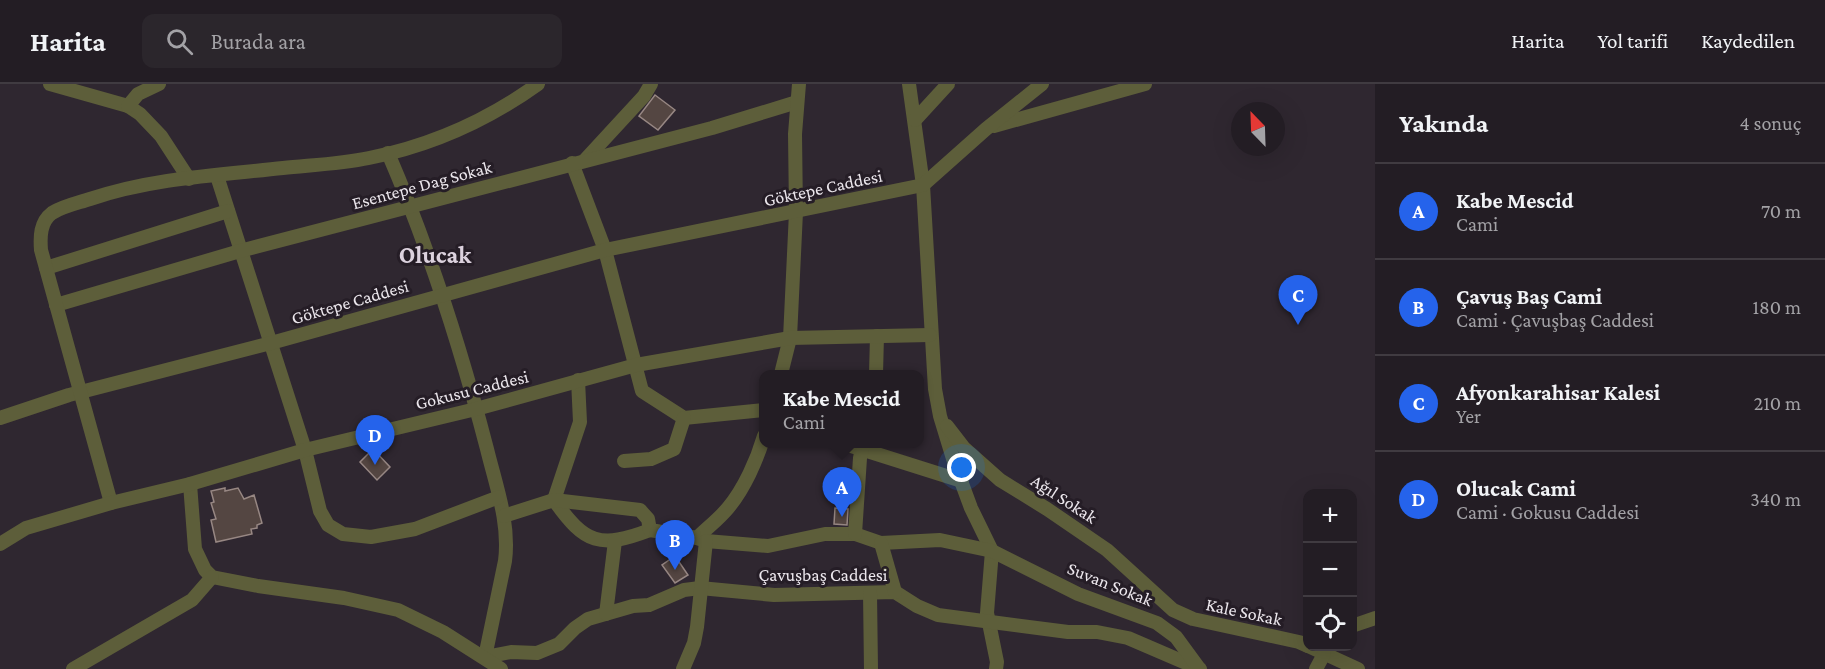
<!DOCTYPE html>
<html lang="tr">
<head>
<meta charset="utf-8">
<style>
	:root { --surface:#231d24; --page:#2b262c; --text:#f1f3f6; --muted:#a3a2a6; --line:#403b41; --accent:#2563eb }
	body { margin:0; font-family:"Crimson Pro",serif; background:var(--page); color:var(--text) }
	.controls { position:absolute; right:18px; bottom:18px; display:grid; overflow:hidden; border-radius:12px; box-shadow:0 6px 24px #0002 }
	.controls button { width:54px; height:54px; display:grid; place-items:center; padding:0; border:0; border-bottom:2px solid var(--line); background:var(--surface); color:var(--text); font:30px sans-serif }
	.compass { position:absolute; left:1231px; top:18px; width:54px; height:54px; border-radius:50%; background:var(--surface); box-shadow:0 6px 24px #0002; rotate:337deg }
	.you { position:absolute; left:962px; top:384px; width:21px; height:21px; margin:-15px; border:4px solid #fff; border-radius:50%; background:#1a73e8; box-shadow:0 0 0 9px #1a73e833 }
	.badge { display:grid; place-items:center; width:39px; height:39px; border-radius:50%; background:var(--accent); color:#fff; font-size:20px; font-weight:700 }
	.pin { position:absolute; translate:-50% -50px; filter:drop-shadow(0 2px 3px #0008) }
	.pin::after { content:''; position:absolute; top:32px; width:21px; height:18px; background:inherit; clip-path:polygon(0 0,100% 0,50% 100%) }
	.popup { position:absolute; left:759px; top:286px; width:165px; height:78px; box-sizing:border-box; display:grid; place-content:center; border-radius:12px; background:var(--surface); filter:drop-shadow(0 2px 4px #0005); font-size:20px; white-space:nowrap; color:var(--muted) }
	.popup b { font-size:22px; color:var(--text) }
	.popup::after { content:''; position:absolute; left:50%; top:100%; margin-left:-12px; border:12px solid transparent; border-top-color:var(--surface) }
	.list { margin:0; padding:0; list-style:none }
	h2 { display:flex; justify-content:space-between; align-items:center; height:78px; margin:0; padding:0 24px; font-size:26px }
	h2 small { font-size:20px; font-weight:400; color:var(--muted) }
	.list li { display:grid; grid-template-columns:39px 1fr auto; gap:18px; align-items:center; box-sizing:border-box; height:96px; padding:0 24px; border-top:2px solid var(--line) }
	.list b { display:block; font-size:22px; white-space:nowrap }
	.list p { margin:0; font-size:20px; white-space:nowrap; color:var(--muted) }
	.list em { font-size:20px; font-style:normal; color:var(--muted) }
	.icon { flex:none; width:33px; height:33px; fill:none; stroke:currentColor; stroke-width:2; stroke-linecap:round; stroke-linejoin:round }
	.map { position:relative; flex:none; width:1375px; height:585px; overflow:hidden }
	header { display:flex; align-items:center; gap:36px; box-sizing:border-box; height:84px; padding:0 30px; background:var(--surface); border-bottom:2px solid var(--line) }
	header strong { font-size:28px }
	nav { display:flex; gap:33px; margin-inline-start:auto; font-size:21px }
	.search { width:420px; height:54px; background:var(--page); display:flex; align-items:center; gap:15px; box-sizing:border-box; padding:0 21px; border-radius:12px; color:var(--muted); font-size:22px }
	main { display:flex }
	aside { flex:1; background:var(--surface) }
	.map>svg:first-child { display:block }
</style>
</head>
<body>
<header>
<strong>Harita</strong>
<div class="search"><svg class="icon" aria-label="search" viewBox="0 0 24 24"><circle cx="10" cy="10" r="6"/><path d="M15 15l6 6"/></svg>Burada ara</div>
<nav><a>Harita</a><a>Yol tarifi</a><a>Kaydedilen</a></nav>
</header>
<main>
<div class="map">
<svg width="1375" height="585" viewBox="0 0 1375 585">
	<rect width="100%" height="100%" fill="#2f2730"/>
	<g fill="#544642" stroke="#978783" stroke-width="1.5">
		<path d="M655,11L675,26L658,46L639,32Z"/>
		<path d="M373,365L390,383L377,396L360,378Z"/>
		<path d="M225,404V407L238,404L244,415L254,411L262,439L257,441V444L251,445L252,450L216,458L211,436L216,435L211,419L214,418L211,407Z"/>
		<path d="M835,424L848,425L847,441L834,440Z"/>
		<path d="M675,472L688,491L675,499L662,481Z"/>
	</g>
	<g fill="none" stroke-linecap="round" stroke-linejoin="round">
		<g stroke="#5d5e3a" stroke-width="14">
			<path d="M50,0L128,22L140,30L161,52L189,95"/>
			<path d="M909,0L923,101L935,305L940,332L954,378L971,424L992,467L987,529L997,578L996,585"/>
			<path d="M128,22L138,10L159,0"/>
			<path d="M915,36L948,0"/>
			<path d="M994,42L1145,0"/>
			<path d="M388,69C429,164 461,265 487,365C496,402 510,439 505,477L485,573L511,568L537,569L559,560L575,544L588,535L633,522L649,521L684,506L700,504L774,511L895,508L917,522L938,531L1068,548H1097L1128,554L1200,585"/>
			<path d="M585,76L644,12L651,0"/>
			<path d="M572,79L605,166L642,307L684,334L764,326"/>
			<path d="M217,92L305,366L320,427L328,441L343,450L371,453L415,445L499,413"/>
			<path d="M46,184L228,127"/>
			<path d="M56,221L240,167L712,44L797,18"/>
			<path d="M781,290L790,254L796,128L795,50L799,0"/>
			<path d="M876,290L877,252"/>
			<path d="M578,296L580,338L554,416C585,460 600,465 650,446"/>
			<path d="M0,334L69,311L271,259L605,166L923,101L986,45L1042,0"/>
			<path d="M947,342L964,364L1000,396L1047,425L1107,466L1173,526L1193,535L1299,558L1308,562"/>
			<path d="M845,360L962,397"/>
			<path d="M624,377L651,375L674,365L684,334"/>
			<path d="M190,400L195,465L205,486L212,493L258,502L344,514L398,526L443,548L501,585"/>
			<path d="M111,419L41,166C40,153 40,138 52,129C63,122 78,119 90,115C152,94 219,91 283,84C312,81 340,80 369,74C429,62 488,36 538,0"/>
			<path d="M504,432L554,416L640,426L648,435L650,446L697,454L706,457L768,462L825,450H855L881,459L940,456L992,467L1078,510L1157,539L1176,553L1198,583"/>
			<path d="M855,450L860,374L863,360"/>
			<path d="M697,454C707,444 719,435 728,424C744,405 757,376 764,352"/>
			<path d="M881,459L895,508"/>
			<path d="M0,460L26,444L111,419L190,400L305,366L476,325L636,281L790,254L930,251"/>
			<path d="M870,509L871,585"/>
			<path d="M606,530L615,457"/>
			<path d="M1352,542L1375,534"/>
			<path d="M1308,562L1358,585"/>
			<path d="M73,585L192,516L212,493"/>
			<path d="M683,585L694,559L697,543L706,457"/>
			<path d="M1316,585L1324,570"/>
		</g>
	</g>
	<g text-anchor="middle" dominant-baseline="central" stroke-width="6" stroke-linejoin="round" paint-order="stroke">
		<g font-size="18" fill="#ece7ed" stroke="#251d26">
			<text transform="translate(422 101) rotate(-15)">Esentepe Dag Sokak</text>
			<text transform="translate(823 104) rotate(-12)">Göktepe Caddesi</text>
			<text transform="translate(350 218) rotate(-16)">Göktepe Caddesi</text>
			<text transform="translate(472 306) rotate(-14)">Gokusu Caddesi</text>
			<text transform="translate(1064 415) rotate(33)">Ağıl Sokak</text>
			<text x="823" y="491">Çavuşbaş Caddesi</text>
			<text transform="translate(1110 500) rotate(22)">Suvan Sokak</text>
			<text transform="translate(1244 528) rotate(12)">Kale Sokak</text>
		</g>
		<g font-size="24" font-weight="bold" fill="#dcd2de" stroke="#251d26">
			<text x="435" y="170">Olucak</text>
		</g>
	</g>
</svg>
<div class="controls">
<button>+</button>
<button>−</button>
<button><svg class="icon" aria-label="locate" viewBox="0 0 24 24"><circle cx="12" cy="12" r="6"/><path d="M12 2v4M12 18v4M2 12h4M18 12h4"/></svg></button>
</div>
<svg class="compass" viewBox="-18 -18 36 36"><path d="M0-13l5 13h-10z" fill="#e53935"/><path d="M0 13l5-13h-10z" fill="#a3a2a6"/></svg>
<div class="you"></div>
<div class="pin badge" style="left:842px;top:433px">A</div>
<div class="popup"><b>Kabe Mescid</b>Cami</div>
<div class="pin badge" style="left:675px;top:486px">B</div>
<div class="pin badge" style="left:1298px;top:241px">C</div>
<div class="pin badge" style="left:375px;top:381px">D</div>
</div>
<aside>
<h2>Yakında<small>4 sonuç</small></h2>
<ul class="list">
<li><span class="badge">A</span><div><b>Kabe Mescid</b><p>Cami</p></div><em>70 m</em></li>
<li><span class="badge">B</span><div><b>Çavuş Baş Cami</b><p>Cami · Çavuşbaş Caddesi</p></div><em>180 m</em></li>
<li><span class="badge">C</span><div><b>Afyonkarahisar Kalesi</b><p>Yer</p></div><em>210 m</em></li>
<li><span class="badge">D</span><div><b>Olucak Cami</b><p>Cami · Gokusu Caddesi</p></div><em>340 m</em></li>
</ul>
</aside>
</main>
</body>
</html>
